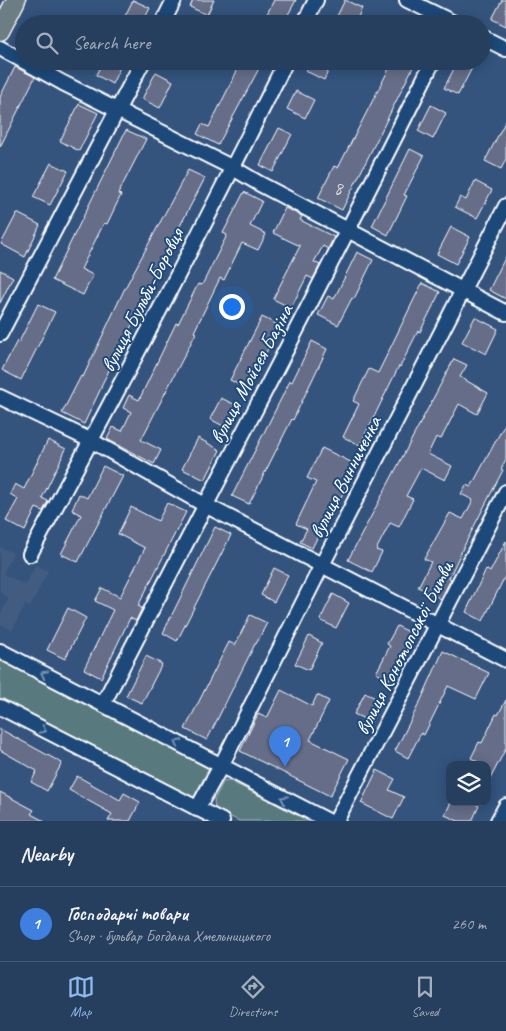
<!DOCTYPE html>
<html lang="en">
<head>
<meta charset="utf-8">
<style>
	:root { --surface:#273f5e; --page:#2f4664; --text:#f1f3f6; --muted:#a4afbc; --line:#435873; --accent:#90b9f0 }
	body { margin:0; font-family:Caveat,sans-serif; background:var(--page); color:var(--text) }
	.controls { position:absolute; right:15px; bottom:15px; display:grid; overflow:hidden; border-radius:10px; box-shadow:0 2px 12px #0003 }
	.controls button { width:45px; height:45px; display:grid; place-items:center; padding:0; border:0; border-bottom:1px solid var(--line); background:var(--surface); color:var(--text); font:25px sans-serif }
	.you { position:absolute; left:231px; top:306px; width:18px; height:18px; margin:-12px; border:4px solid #fff; border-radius:50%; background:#1a73e8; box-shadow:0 0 0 8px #1a73e833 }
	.badge { display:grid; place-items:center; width:32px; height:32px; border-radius:50%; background:var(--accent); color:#fff; font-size:16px; font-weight:700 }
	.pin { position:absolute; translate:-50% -41px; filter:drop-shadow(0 1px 2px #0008) }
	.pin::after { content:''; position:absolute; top:26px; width:18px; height:15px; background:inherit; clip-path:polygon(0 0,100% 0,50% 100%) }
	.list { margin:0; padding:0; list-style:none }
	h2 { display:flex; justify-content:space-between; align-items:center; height:65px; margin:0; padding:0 20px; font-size:21px }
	h2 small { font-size:16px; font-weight:400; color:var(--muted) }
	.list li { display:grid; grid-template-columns:32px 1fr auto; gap:15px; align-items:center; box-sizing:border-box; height:75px; padding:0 20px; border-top:1px solid var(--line) }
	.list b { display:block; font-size:19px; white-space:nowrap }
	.list p { margin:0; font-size:16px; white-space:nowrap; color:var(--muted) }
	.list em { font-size:16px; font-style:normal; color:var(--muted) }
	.icon { flex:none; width:28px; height:28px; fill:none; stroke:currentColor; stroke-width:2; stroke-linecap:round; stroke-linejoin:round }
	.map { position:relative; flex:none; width:506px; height:821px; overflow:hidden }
	.search { position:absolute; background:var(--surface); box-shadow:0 2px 12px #0003; left:15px; right:15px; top:15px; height:55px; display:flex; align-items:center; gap:12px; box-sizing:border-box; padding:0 18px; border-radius:28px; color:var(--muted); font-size:19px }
	.sheet { height:140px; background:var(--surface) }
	nav { display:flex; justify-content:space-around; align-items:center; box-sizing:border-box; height:70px; border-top:1px solid var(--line); background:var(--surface); font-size:14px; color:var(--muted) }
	nav a { display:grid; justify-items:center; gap:2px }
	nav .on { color:var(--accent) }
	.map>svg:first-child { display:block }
</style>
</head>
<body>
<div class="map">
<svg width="506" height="821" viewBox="0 0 506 821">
	<rect width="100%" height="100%" fill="#34547e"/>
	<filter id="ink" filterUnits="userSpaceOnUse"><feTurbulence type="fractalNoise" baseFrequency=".02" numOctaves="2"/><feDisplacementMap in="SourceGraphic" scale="10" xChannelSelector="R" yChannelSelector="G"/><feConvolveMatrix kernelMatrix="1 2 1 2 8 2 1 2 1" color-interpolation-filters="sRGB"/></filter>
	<g filter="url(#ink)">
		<path fill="#435c81" d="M0,547L13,553L3,574L25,585L36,565L48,571L30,607L25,605L12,630L0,624V616L9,598L0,593Z"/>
		<g fill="#597a7e" stroke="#acbcbe">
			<path d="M0,660L209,768L193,799L0,700Z"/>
			<path d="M230,781L309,821H239L215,809L214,800L223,782Z"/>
		</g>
		<g fill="#656d88" stroke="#fff">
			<path d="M133,0L150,8L142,24H121Z"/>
			<path d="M193,0H214L207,15L190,7Z"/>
			<path d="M274,0H296L283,24H262Z"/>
			<path d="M345,0L362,8L355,24H333Z"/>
			<path d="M502,0H506V26L492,19Z"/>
			<path d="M103,61H123L112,84L96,75Z"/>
			<path d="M242,61H263L218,145L197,134L202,124L209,127Z"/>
			<path d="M311,61H333L324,80L306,71Z"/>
			<path d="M393,61H416L342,210L318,198L334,166L338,168Z"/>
			<path d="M458,61H468L474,64L458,95L444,88Z"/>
			<path d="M15,67L35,77L0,147V97Z"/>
			<path d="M156,72L173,81L160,108L142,99Z"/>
			<path d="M296,91L314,100L305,118L287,109Z"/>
			<path d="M79,104L98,113L79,151L60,141Z"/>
			<path d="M431,105L446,113L433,139L418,131Z"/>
			<path d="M506,120V159L501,169L485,161Z"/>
			<path d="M279,128L292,134L273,172L260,165Z"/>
			<path d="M126,130L146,139L118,194L121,195L107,224L104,223L81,269L93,275L83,295L52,280Z"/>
			<path d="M410,149L424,156L404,195L407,196L388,235L372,226Z"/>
			<path d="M51,163L68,171L50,205L33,197Z"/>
			<path d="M188,170L205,178L142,299L144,301L101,386H102L84,424L62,413L81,376L83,377L124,290Z"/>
			<path d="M475,181L492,190L477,218L455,207L460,197L466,200Z"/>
			<path d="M244,192L262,201L250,226L266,234L258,250L242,243L224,280L220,278L194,332L196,333L141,440L161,450L154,464L107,439L113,427L122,431L131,412L123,408L129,395L139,400L176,323L178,324L198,284L202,285L227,235L223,233Z"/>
			<path d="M285,208L302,216L300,220L334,237L328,249L323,246L314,262L320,265L313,279L307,276L291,308L273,299L300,246L273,233Z"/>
			<path d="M17,213L40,225L25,257L1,244Z"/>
			<path d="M451,227L470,237L456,264L437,254Z"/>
			<path d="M357,252L373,260L354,299L352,298L338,325L318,315L328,296L334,299Z"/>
			<path d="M506,256V299L489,290Z"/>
			<path d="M0,270L13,277L0,303Z"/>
			<path d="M422,283L440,292L420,332L418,331L400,367L399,366L360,445L343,437L359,404L353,401L369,369L378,373Z"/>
			<path d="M38,304L55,312L21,380L2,370L17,341L19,342Z"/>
			<path d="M262,317L280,326L247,389L230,380Z"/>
			<path d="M475,317L498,329L486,354L462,342Z"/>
			<path d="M312,341L327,349L293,420L292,419L249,504L232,496L290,381L292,382Z"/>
			<path d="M454,359L467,365L460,377L488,393L477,414L459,404L441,439L436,437L428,454L452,466L445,480L421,468L406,496L413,499L399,527L390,523L376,550L382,552L372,572L348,560Z"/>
			<path d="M221,398L240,407L229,429L210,419Z"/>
			<path d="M506,422V459L501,469L503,470L463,548L449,578L451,579L441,599L418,587L431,562L424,559L450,513L463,519L473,500L461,494L466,485L471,487Z"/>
			<path d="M198,438L220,450L205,480L182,469Z"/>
			<path d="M48,440L66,449L42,498L48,501L43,511L36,508L25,531L6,521L18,499L10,494L15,484L24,489Z"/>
			<path d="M322,448L357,465L331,517L328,516L312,548L300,542L307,529L296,524L316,482L307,478Z"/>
			<path d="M103,466L123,476L78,562L61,554L81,515L72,510L79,494L87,498Z"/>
			<path d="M167,503L186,512L138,606L142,608L136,621L130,618L101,678L84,669L113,610L95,601L102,588L120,597L145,548L118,534L131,507L158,521Z"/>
			<path d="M215,527L231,535L177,641L163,633Z"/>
			<path d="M506,541V574L483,621L466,612L486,569L490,572Z"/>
			<path d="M274,568L288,575L274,602L261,595Z"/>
			<path d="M333,594L349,603L336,628L320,620Z"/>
			<path d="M68,608L86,618L65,659L47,650Z"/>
			<path d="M250,615L267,623L256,644H255L207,740L185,729L229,642L235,645Z"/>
			<path d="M397,626L413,634L389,680L376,673L390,646L387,644Z"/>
			<path d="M309,636L322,643L309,670L295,664Z"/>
			<path d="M443,651L489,673L476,699L448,686L424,735L421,733L408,758L395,751L421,700Z"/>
			<path d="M146,656L162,664L142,703L126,696Z"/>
			<path d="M281,690L312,706L317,695L329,701L310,740L349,759L330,796L240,751L258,714L267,718Z"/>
			<path d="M365,693L382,701L371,722L354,714Z"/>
			<path d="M506,700V748L487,785V765H483L471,758L479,742L482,743L496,714L498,715Z"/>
			<path d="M0,729L62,763L47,791L31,782L37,771L0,750Z"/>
			<path d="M377,770L395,779L389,790L404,797L393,819L361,803Z"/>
			<path d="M77,776L120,800L124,793L140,802L130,821H108L112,814L69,790Z"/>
			<path d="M0,792L34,810L31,814L44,821H0Z"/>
			<path d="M451,802H471L479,806L472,821H458L445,815Z"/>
		</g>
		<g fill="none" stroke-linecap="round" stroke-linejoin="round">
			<g stroke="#fff" stroke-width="18">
				<g id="minor">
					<path d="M407,0L456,24"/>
					<path d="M162,24L174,0"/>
					<path d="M304,24L316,0"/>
					<path d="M482,37L506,49"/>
					<path d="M0,48L63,83L233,168L260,184L506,313"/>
					<path d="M0,334L143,61"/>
					<path d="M0,397L92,441L205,505L506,660"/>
					<path d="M30,554C118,391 204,227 286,61"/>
					<path d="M0,651L328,821"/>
					<path d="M103,704C213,489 326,277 433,61"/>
					<path d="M0,707L222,821"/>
					<path d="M197,809L221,766L322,565L506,206"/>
					<path d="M336,821L506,492"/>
					<path d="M498,821L506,806"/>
				</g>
			</g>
			<g stroke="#fff" stroke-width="21">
				<path id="major" d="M0,31L16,0"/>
			</g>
			<use href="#minor" stroke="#1f4a7a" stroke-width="14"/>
			<use href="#major" stroke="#6c7e84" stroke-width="18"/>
		</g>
		<defs><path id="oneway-chevron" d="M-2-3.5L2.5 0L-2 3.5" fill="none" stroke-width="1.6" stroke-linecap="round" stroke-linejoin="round" transform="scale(1.25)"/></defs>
		<g stroke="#7992af">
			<use href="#oneway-chevron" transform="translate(44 674) rotate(-153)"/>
			<use href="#oneway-chevron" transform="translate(43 730) rotate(27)"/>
			<use href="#oneway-chevron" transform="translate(178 743) rotate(-152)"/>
			<use href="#oneway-chevron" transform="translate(284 799) rotate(-153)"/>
		</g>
	</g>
	<g text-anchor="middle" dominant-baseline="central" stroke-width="4" stroke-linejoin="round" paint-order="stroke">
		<g font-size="19" fill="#d8dae1">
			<text x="338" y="188">8</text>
		</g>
		<g font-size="21" fill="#fff" stroke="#1f4a7a">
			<text transform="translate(142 300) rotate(-63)">вулиця Бульби-Боровця</text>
			<text transform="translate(251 374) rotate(-62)">вулиця Мойсея Базіна</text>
			<text transform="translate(345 477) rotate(-63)">вулиця Винниченка</text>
			<text transform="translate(404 648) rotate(-63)">вулиця Конотопської Битви</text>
		</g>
	</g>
</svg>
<div class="controls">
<button><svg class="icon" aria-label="layers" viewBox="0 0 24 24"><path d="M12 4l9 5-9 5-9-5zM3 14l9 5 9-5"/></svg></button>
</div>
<div class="you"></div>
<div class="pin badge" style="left:285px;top:767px;background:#3f7fe0">1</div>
<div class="search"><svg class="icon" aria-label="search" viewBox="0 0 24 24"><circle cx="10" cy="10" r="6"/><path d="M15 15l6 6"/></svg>Search here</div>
</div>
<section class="sheet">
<h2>Nearby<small></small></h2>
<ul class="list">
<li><span class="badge" style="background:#3f7fe0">1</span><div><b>Господарчі товари</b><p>Shop · бульвар Богдана Хмельницького</p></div><em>260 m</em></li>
</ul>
</section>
<nav>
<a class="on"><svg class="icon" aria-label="map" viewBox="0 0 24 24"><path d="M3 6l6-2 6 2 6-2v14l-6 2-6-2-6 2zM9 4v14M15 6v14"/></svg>Map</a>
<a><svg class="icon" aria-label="directions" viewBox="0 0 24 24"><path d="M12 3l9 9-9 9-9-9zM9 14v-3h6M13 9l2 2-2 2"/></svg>Directions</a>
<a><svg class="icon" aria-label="saved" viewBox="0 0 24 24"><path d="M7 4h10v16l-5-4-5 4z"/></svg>Saved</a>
</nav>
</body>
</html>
